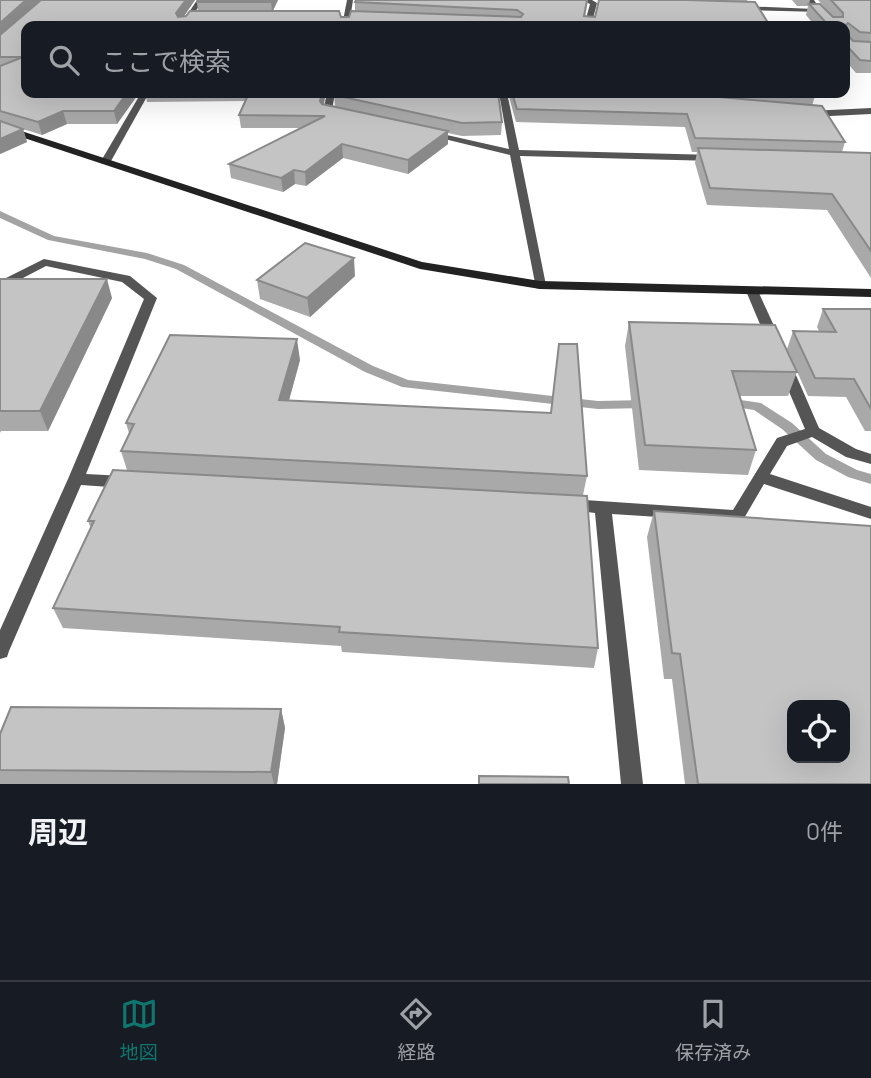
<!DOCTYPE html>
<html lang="ja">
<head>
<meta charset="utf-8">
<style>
	:root { --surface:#171b24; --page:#242831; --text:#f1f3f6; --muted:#9ea1a6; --line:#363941; --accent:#0f766e }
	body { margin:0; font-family:Manrope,"Noto Sans JP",sans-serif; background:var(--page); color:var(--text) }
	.controls { position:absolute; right:21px; bottom:21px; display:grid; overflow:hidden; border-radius:14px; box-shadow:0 7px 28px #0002 }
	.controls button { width:63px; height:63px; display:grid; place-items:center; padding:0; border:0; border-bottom:2px solid var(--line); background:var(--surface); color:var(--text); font:35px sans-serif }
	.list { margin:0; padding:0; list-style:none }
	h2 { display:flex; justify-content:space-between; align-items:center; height:91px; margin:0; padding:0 28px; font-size:30px }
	h2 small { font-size:23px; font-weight:400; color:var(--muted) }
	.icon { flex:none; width:38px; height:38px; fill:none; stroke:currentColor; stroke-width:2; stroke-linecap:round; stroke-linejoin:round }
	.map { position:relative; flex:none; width:871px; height:784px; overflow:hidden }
	.search { position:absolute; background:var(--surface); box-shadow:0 7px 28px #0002; left:21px; right:21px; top:21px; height:77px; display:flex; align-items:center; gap:18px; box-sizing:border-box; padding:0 24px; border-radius:14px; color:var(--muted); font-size:26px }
	.sheet { height:196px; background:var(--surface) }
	nav { display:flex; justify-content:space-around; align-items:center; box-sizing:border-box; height:98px; border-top:2px solid var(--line); background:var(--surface); font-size:19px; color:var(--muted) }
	nav a { display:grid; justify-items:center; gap:4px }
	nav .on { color:var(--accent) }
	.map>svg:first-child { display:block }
</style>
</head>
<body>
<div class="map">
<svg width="871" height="784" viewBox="0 0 871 784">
	<rect width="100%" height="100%" fill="#fff"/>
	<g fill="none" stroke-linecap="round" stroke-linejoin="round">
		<g fill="#a3a3a3" fill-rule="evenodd">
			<path d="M0,211L54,236L147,253L184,265L373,366L408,380L598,401L646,400L652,404L646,408L598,409L402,387L365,372L176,269L145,259L48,240L0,218Z"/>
			<path d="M727,398L761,403L792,423L826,454L857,470L871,474V484L848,477L816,460L782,429L754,410L723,405L721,402L723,399Z"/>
		</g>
		<g fill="#555" fill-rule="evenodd">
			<path d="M197,0H203L186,26H180Z"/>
			<path d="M347,0H353L349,26H342Z"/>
			<path d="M582,0H592L597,3L591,26H584L590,4Z"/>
			<path d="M807,0H814L822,12L742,10L739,8L742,6L814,9Z"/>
			<path d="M141,93H149L111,161L103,163L101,161Z"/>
			<path d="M327,93H335L332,110L341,112V116L323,112Z"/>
			<path d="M499,93H507L519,150L715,155L720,158L715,161L520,156L546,285L540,289L536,288L510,155L424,134L429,131L509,149Z"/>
			<path d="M871,108V114L810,117L806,114L810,111Z"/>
			<path d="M44,259L130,276L157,298L86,474L124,476L130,478L132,482L130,486L124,488L81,485L9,651L7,657L0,659V630L68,479L144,299L122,282L46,266L0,290V281Z"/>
			<path d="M752,287L758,291L781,341L779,344L774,345L767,341L746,291Z"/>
			<path d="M785,362L792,366L819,428L856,449L871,454V464L846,457L812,437L787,446L770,474L871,507V519L764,484L743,520L737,522L612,514L643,784H621L595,513L564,509L562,505L564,501L570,499L733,510L777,438L805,429L778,366Z"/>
		</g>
		<path fill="#222" fill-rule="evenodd" d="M0,124L422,262L540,281L871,289V297L540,289L420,269L0,130Z"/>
	</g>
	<g fill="#a9a9a9">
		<path d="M0,0H195L183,17L198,11L197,2L198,0H278L273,11L341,17H349L355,11V2L588,0L585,17H595L599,0H747V2L770,26H26V93H139L117,124H67L42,135L23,129L27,142L0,154Z"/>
		<path d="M792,0H810L809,4L833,17L818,0H871V73H856L845,60V26H815L806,15L808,6H797Z"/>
		<path d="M145,93H326L324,104L335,106L334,95L502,122L501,135L462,136L448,133V144L408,174L343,158L306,186L295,184L283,192L231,178L229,164L300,128H241L239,115L245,101L147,102Z"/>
		<path d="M508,93H813L815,96L812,106L845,142L842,152L871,153V278L827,210L707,205L695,163L697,152H692L685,127L516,122Z"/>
		<path d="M355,276L310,317L260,299L257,280Z"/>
		<path d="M0,279L112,298L48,431H1L0,433Z"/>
		<path d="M823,309H871V431H865L846,397L808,396L787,349L793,331H819L817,327Z"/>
		<path d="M629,322L797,372L788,396H739L756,450L748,475L639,470L625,346Z"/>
		<path d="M300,360L289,400L587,476L583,495L598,648L594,668L342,652L341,646L63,628L53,608L91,529L88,521L127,470L121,451L129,433L126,423Z"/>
		<path d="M654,511L871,784H685L672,679H664L647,537Z"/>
		<path d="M281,709L285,728L277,784H0V734Z"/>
	</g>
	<g fill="#898989">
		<path d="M26,0H41L0,37V23Z"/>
		<path d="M186,0H195L178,25L176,13Z"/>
		<path d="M272,0H278L272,12L271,2Z"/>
		<path d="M127,93H139L117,124L114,111Z"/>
		<path d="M322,93H326L321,114L320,101Z"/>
		<path d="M63,111L67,124L42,135L38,122Z"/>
		<path d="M23,129L27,142L0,154V139Z"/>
		<path d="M448,131V144L408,174V160Z"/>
		<path d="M342,144L343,158L306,186L305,172Z"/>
		<path d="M294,170L295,184L283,192L281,178Z"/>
		<path d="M354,258L355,276L310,317L307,298Z"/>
		<path d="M107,279L112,298L48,431L40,411Z"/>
		<path d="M297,339L300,360L283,422L279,400Z"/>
		<path d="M281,709L285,728L277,784H274L271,772Z"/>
	</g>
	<g fill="#c4c4c4" stroke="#898989" stroke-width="2" fill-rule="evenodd">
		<path d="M0,0H26L0,23Z"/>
		<path d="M41,0H186L176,13L178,17L186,16L190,11H339L341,17H349L351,11L521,17L523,14L517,10L355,2L356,0H587L584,16L595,17L599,0H687L755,2L770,26H26V93H127L114,111H63L38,122L0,111V66L23,57H0V35Z"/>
		<path d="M198,0H272L271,2H197Z"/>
		<path d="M831,0H871V33L860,32L848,23L846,25V33L853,41L871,42V61L860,60L845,44V26H829L809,4H820L833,17H843V13Z"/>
		<path d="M249,93H322L320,101L322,104L448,131L408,160L342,144L305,172L294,170L281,178L229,164L325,116L239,115Z"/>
		<path d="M334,93H498L502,122L462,123L334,95Z"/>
		<path d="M512,93H674L822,106L845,142L695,138L687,114L517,109Z"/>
		<path d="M797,93H813L815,96Z"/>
		<path d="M0,121L23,129L0,139Z"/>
		<path d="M698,148L871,153V251L832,194L710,188Z"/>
		<path d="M305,243L354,258L307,298L257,280Z"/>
		<path d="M0,279H107L40,411H0Z"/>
		<path d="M823,309H871V409L854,379L815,378L793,331L836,332Z"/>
		<path d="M629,322L775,325L797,372L732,371L756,450L645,445Z"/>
		<path d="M170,335L297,339L279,400L551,413L559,344H577L587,476L121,451L134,424L126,423Z"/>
		<path d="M113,470L587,496L598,648L339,632L340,627L53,608L94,521H88Z"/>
		<path d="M654,511L871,526V784H698L680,654L672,653ZM792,705H845V758H792Z"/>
		<path d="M11,707L281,709L271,772L0,770V734Z"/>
		<path d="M479,776L568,777L569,784H479Z"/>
	</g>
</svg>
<div class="controls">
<button><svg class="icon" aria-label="locate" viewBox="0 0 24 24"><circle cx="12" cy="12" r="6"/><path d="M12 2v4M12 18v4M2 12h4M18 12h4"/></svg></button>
</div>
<div class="search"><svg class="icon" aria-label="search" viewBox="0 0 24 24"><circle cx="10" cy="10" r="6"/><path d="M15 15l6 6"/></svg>ここで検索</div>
</div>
<section class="sheet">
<h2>周辺<small>0件</small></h2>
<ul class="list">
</ul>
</section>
<nav>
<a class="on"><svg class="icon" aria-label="map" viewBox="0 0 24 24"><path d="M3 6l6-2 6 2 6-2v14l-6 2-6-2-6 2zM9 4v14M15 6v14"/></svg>地図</a>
<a><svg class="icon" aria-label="directions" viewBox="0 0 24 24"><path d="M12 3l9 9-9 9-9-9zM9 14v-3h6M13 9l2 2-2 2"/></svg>経路</a>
<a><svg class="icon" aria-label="saved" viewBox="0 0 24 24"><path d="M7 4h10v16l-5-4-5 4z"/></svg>保存済み</a>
</nav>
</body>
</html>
